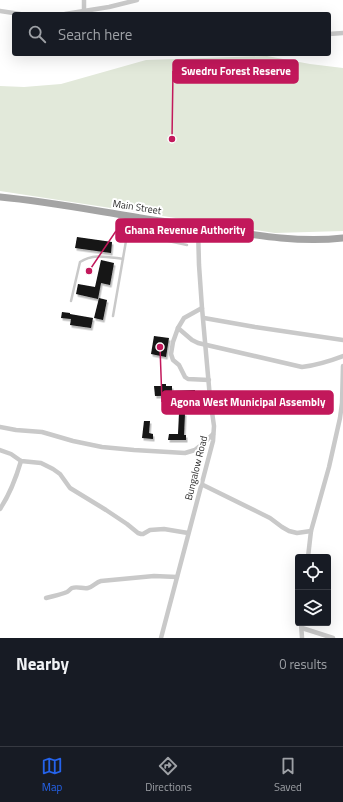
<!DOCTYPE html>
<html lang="en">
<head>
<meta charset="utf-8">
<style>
	:root { --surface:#171b24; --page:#20242c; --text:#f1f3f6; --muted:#9ea1a6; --line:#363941; --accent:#2563eb }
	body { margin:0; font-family:"Titillium Web",sans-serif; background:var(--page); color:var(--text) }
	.controls { position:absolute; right:12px; bottom:12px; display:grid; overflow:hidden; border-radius:4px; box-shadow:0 4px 16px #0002 }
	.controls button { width:36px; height:36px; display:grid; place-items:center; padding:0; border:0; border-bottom:1px solid var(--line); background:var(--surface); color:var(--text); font:20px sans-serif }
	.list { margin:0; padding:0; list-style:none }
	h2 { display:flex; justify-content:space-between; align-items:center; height:52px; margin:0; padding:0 16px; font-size:17px }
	h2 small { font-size:13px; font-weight:400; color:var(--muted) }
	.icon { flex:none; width:22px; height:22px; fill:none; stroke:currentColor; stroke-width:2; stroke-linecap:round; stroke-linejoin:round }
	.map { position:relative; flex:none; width:343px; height:638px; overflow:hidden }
	.search { position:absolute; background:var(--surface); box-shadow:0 4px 16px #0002; left:12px; right:12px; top:12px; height:44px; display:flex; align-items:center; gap:10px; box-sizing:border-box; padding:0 14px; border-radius:4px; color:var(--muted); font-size:15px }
	.sheet { height:108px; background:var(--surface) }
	nav { display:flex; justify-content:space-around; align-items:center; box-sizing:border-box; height:56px; border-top:1px solid var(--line); background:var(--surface); font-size:11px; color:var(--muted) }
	nav a { display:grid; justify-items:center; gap:2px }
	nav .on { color:var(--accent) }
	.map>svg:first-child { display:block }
</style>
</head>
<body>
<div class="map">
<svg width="343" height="638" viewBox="0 0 343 638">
	<defs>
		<filter id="shadow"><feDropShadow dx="1.5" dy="2.5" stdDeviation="0" flood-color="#0004"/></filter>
	</defs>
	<rect width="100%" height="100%" fill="#fff"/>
	<path fill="#e2e9da" d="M267,56L310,64L343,68V231L275,233L228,226L0,191V86L24,87L61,84L146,60Z"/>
	<g fill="#131313" filter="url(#shadow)">
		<path d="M77,237L112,242L111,253L75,248Z"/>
		<path d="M101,260L114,263L110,285L101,283L98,299L76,294L78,284L95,287Z"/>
		<path d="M99,298L107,300L103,320L94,318Z"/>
		<path d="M62,312L70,313V314L93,318L91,328L70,325L71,319L61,318Z"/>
		<path d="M154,336L169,338L166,357L151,354Z"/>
		<path d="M162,384H166V386H172V391L195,390V395L155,396L154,386H162Z"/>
		<path d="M179,413H185L184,435H186V440H168L169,434H178Z"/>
		<path d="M144,421H150L149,433L153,434V439L142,438Z"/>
	</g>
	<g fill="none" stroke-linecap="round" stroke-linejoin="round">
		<g stroke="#c9c9c9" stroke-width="2.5">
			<path d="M129,221L140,228L150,237L187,245"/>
			<path d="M71,301L80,262C93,253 108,257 123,259"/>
			<path d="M113,316L130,218"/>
		</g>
		<g stroke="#c9c9c9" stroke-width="4.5">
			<path d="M0,11L20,14"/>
			<path d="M84,11V0"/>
			<path d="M65,14L109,7L137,0"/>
			<path d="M329,34L343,33"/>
			<path d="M202,308L184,318L178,328L173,342L171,354L173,360L179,365L185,377L188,379L209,380"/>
			<path d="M204,318L255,327L343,340"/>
			<path d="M178,328L192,340L198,343L302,367C317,365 330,361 343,356"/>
			<path d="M0,427L16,430L42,432L73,441L102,447L134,450L185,453L195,450L206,441L213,434"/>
			<path d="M0,450L11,454L21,461L41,463L53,469L60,474L70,488L106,510L127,524L138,533L141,534H143L150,530L164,529L188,533"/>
			<path d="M201,484L270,518L282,527L289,531L297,533L311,531"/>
			<path d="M0,509C10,494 16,478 21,461"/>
			<path d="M308,557L311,531L329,467L340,418L342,403L343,366"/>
			<path d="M46,598C53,596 60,595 67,592C69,591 70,589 72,588C77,586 83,589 88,588C93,587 96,582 101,581L154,576L177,577"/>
			<path d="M301,623L302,638"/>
			<path d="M302,628L333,638"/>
			<path d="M161,638L213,441L214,426L210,398L202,308L199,265L198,227"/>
		</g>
		<path stroke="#a4a4a4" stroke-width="7" d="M0,197C43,201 86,209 129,216C156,221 183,224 210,228C254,235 298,243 343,238"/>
	</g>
	<g text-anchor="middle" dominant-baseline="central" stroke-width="4" stroke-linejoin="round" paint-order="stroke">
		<g font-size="10" fill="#2c2c2c" stroke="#fff">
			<text transform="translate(137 207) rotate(9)">Main Street</text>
			<text transform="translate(196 468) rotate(-76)">Bungalow Road</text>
		</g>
	</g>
	<path fill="none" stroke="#c2185b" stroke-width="1.5" d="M172 139L173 71M89 271L116 231M160 347L162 402"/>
	<g fill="#c2185b" stroke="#fff" stroke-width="1.5">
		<circle cx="172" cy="139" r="4"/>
		<circle cx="89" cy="271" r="4"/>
		<circle cx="160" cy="347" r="4"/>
	</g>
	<g fill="#c2185b" stroke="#c2185b" stroke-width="1.5">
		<rect x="173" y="60" width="125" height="23" rx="4"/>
		<rect x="116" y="219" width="137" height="23" rx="4"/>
		<rect x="162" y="391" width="171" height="23" rx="4"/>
	</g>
	<g font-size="11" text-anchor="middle" font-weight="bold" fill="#fff">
		<text x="236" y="75">Swedru Forest Reserve</text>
		<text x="185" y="234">Ghana Revenue Authority</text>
		<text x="248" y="406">Agona West Municipal Assembly</text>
	</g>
</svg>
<div class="controls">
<button><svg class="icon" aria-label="locate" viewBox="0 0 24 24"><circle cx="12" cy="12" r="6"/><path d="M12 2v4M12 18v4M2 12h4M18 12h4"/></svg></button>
<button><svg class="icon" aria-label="layers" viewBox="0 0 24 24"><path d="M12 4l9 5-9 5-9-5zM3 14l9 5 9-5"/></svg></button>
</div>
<div class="search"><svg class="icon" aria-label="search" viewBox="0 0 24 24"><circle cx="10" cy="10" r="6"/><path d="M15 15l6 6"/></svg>Search here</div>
</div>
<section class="sheet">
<h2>Nearby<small>0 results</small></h2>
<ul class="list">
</ul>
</section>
<nav>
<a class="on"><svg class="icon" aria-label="map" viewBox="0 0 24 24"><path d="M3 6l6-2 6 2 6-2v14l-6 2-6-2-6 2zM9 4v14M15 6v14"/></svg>Map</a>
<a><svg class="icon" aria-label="directions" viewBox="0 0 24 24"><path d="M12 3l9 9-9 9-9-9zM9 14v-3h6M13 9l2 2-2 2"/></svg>Directions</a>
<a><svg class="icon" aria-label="saved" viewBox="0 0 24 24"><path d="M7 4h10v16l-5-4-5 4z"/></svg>Saved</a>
</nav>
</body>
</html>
